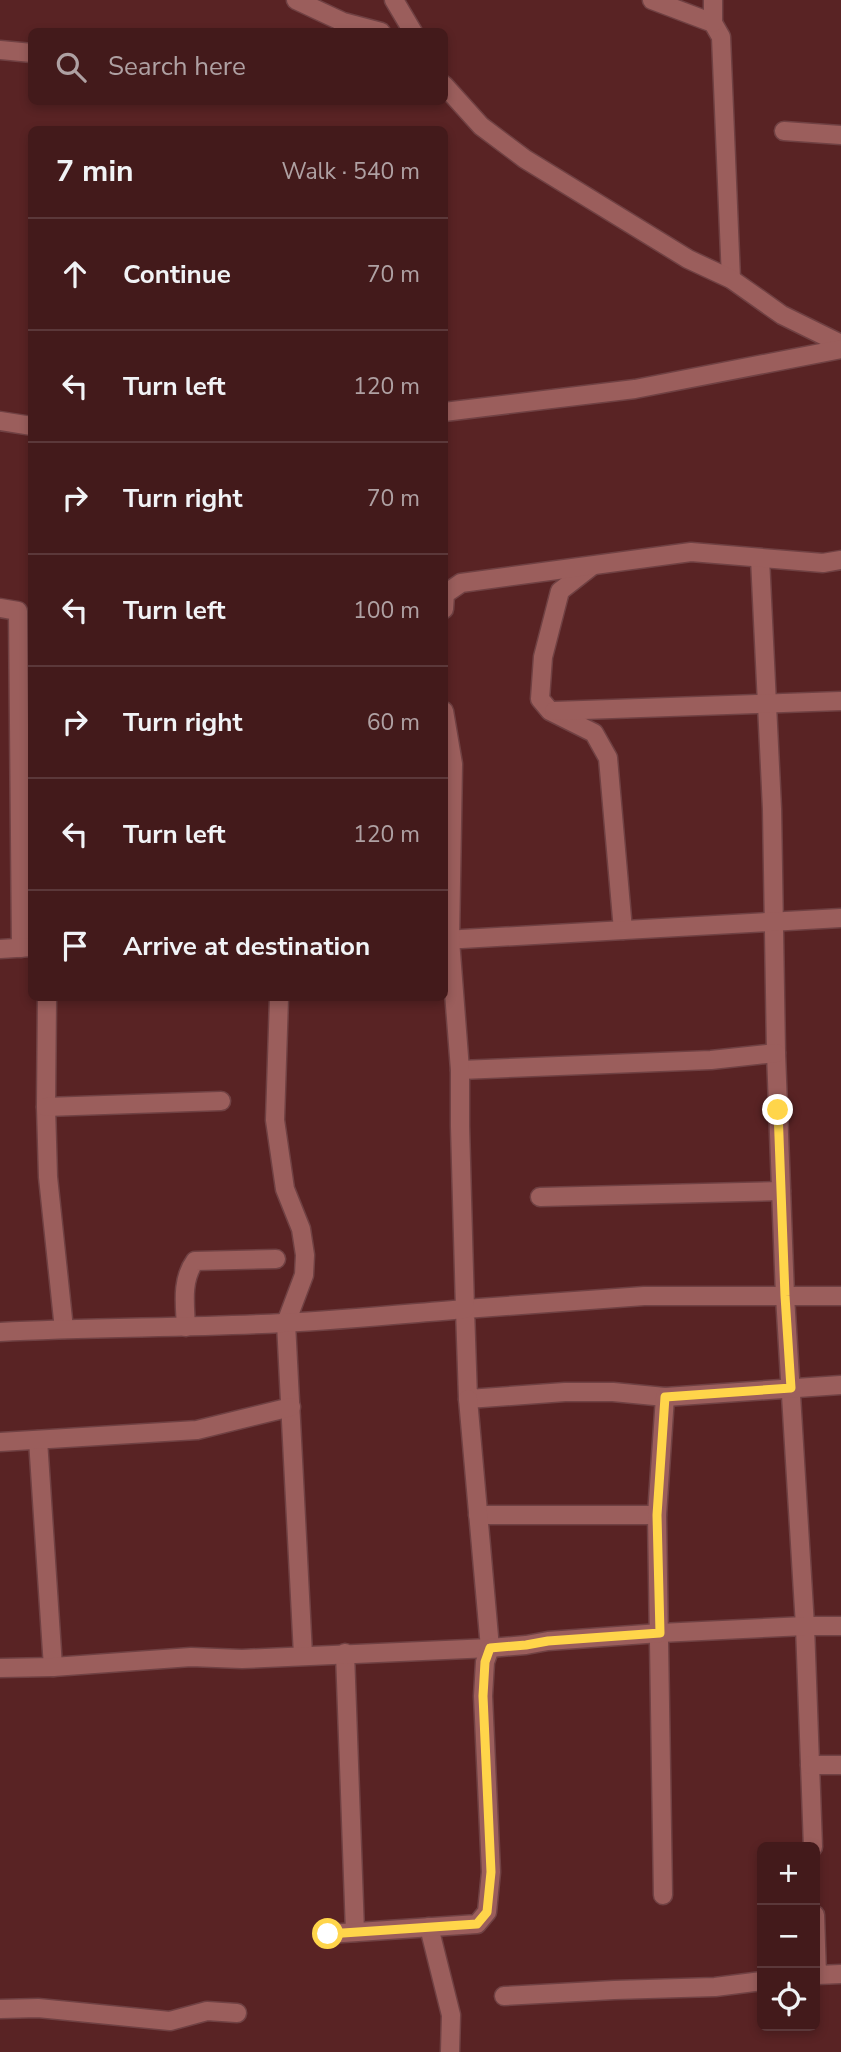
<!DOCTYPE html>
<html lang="en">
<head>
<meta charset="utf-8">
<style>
	:root { --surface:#431a1b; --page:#4a2324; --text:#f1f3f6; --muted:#afa1a3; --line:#5b383a }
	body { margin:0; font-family:"Nunito Sans",sans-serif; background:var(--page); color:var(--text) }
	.controls { position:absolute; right:21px; bottom:21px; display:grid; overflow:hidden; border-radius:10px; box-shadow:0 4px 10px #0003 }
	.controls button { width:63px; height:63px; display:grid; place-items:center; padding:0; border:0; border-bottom:2px solid var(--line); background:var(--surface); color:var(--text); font:35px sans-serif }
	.stop { position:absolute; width:21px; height:21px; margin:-16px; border:5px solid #ffd54a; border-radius:50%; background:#fff }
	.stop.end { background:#ffd54a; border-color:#fff; box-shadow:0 2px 7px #0008 }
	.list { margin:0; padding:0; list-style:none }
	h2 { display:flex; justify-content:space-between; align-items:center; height:91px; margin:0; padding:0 28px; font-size:30px }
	h2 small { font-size:23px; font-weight:400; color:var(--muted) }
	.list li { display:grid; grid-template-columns:46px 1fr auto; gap:21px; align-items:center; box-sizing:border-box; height:112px; padding:0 28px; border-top:2px solid var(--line) }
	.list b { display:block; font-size:26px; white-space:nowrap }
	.list em { font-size:23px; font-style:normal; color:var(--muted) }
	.icon { flex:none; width:38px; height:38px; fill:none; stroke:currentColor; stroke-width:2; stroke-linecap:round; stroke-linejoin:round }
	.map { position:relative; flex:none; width:841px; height:2052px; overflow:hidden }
	.search { position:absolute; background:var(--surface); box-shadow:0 4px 10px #0003; left:28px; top:28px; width:420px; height:77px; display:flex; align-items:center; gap:18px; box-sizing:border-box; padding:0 24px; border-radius:10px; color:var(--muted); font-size:26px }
	.panel { position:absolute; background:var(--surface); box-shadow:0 4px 10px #0003; left:28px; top:126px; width:420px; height:875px; border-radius:10px }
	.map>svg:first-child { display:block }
</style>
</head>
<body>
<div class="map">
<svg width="841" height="2052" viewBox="0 0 841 2052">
	<rect width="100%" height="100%" fill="#592324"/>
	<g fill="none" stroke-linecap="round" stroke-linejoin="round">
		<g stroke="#704143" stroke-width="21">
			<g id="minor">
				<path d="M296,0L343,22L381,32"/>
				<path d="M394,0L413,32"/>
				<path d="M652,0L713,23L721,37L731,279"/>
				<path d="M713,23V0"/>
				<path d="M0,50L32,53"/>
				<path d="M444,85L481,126L525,159L688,259L731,279L782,315L841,344"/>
				<path d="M784,131L841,135"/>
				<path d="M444,412L635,389L841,349"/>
				<path d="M0,421L32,426"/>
				<path d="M760,558L772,809L776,1053L785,1296L805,1626L813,1847"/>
				<path d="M592,566L560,591L543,657L540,699L550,711L594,733L608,758L623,930"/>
				<path d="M0,608L18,611L21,948"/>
				<path d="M444,609L445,594L461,583L691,552L823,563L841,560"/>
				<path d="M554,711L841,701"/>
				<path d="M444,940L841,918"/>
				<path d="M0,949L32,947"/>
				<path d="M47,998L46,1107L48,1177L64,1329"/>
				<path d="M279,998L275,1120L285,1189L301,1229L305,1255L304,1275L286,1323L303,1655"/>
				<path d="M460,1070L711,1060L776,1053"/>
				<path d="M46,1107L221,1101"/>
				<path d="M540,1197L781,1191"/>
				<path d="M841,1296H644L465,1309L468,1399L565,1392H613L665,1397L841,1385"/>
				<path d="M186,1327C185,1305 181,1280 195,1261L276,1259"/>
				<path d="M0,1332C94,1327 189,1328 283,1323C344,1320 404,1314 465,1309L460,1126V1070L450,940L453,764L444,711"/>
				<path d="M38,1440L53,1667"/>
				<path d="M0,1442L197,1430L291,1407"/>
				<path d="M478,1515H657"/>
				<path d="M345,1653L355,1932"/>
				<path d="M0,1668L53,1667L191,1657L242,1659L490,1648L468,1399"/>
				<path d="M810,1765H841"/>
				<path d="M663,1895L657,1515L665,1397"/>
				<path d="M815,1915L817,1975L841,1974"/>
				<path d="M429,1927L451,2015L450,2052"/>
				<path d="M328,1934L477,1924L487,1912L491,1872L483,1696L485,1662L490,1648L526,1645L548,1641L660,1633L805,1626H841"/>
				<path d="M504,1996L614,1990L715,1987L762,1981"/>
				<path d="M0,2009L38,2008L170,2021L207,2011L237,2013"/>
			</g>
		</g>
		<use href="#minor" stroke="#9b5e5c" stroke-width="18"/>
	</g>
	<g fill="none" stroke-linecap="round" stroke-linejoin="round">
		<path stroke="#ffd54a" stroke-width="9" d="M328,1934L477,1924L487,1912L491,1872L483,1696L485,1662L490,1648L526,1645L548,1641L660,1633L657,1515L665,1397L791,1388L785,1296L778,1110"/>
	</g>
</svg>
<div class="controls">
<button>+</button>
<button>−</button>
<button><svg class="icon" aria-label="locate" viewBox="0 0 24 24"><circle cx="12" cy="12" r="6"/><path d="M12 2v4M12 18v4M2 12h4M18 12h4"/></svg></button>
</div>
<div class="stop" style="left:328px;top:1934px"></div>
<div class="stop end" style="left:778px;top:1110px"></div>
<div class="search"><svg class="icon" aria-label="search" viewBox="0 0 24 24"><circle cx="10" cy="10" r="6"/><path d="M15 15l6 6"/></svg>Search here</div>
<section class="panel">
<h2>7 min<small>Walk · 540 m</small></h2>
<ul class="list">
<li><svg class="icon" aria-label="ahead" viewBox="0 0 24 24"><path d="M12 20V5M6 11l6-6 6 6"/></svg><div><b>Continue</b></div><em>70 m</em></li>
<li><svg class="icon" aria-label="left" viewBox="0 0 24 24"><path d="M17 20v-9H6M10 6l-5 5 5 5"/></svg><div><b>Turn left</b></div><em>120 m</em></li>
<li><svg class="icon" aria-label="right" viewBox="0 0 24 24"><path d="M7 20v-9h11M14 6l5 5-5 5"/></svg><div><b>Turn right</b></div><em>70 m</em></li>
<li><svg class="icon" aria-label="left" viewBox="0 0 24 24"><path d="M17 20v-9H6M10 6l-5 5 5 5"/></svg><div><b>Turn left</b></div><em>100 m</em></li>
<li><svg class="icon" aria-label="right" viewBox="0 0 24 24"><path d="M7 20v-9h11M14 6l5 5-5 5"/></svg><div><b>Turn right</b></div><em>60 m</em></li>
<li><svg class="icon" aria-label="left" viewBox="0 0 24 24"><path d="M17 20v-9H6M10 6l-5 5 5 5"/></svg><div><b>Turn left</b></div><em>120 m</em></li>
<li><svg class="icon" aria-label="arrive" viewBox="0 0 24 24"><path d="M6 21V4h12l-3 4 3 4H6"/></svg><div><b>Arrive at destination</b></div></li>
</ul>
</section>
</div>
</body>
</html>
